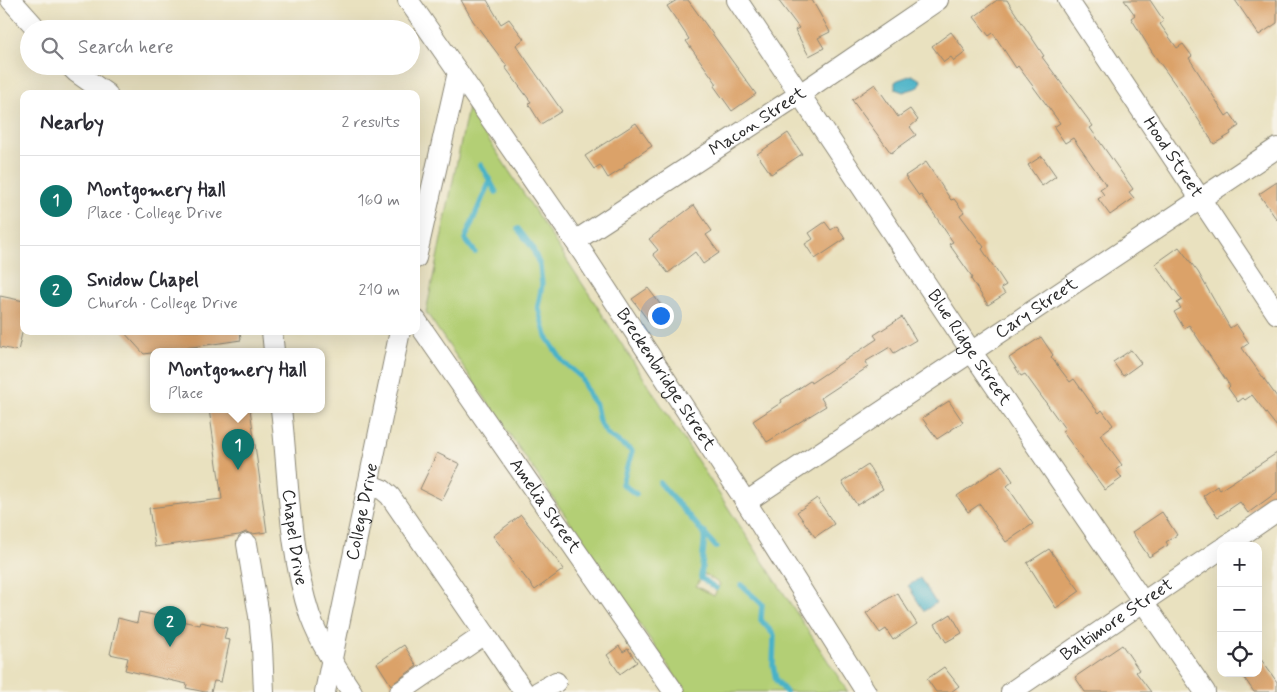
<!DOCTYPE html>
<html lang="en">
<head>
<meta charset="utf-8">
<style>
	:root { --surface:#fff; --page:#f2f2f3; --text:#2b2b33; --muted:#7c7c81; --line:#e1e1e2; --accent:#0f766e }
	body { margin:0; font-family:Mynerve,sans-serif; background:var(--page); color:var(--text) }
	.controls { position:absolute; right:15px; bottom:15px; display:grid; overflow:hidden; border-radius:10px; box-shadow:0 5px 20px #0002 }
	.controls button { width:45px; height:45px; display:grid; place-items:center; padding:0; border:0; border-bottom:1px solid var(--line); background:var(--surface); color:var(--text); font:25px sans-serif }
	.you { position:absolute; left:660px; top:315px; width:18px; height:18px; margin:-12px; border:4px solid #fff; border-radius:50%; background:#1a73e8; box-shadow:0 0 0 8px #1a73e833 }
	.badge { display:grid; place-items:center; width:32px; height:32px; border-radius:50%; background:var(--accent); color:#fff; font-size:16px; font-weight:700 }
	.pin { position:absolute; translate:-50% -41px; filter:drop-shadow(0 1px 2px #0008) }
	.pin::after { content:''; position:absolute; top:26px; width:18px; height:15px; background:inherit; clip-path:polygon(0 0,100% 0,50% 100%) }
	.popup { position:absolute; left:150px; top:348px; width:175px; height:65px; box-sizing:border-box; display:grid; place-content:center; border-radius:10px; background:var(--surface); filter:drop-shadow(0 1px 4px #0005); font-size:16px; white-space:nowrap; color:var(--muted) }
	.popup b { font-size:19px; color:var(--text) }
	.popup::after { content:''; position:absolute; left:50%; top:100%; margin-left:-10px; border:10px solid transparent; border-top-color:var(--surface) }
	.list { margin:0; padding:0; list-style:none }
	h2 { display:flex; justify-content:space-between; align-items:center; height:65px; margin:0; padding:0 20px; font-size:21px }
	h2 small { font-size:16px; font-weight:400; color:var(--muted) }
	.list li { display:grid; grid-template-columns:32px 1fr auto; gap:15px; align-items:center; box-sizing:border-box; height:90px; padding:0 20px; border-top:1px solid var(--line) }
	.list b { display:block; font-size:19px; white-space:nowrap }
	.list p { margin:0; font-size:16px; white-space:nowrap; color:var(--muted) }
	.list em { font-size:16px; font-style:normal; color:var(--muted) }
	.icon { flex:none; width:28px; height:28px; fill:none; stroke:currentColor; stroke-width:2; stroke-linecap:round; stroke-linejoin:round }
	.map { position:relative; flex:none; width:1277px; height:692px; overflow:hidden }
	.search { position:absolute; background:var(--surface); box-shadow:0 5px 20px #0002; left:20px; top:20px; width:400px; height:55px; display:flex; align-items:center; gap:12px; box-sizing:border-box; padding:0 18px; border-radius:28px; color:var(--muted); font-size:19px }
	.panel { position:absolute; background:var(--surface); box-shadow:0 5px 20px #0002; left:20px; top:90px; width:400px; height:245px; border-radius:10px }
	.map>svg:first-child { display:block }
</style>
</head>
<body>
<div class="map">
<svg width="1277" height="692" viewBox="0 0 1277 692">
	<rect width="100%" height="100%" fill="#f7f3e8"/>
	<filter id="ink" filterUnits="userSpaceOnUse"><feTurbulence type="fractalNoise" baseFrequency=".02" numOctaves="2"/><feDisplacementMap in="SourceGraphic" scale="10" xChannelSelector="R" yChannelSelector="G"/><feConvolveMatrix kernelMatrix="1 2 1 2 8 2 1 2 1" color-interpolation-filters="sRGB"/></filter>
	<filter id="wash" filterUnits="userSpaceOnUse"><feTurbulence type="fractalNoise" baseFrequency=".0096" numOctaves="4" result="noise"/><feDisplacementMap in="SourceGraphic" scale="20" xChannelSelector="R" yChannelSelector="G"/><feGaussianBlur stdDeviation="1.12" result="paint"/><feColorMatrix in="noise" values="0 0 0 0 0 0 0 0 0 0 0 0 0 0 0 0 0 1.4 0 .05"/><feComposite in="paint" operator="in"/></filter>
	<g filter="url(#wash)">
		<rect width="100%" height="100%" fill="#e9e1bf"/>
		<path fill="#b3cf75" stroke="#6f7d50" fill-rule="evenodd" d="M468,108L848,692H686L426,312ZM704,574L720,584L714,596L696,586Z"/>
		<g fill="#49b2c7" stroke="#3a6e79">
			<path d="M912,75L921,80L919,87L903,92L895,89V82L898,80Z"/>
			<path d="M920,578L936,603L924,611L908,586Z"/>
		</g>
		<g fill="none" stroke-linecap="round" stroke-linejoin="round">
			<g stroke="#49b2c7" stroke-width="5.5">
				<path d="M481,165L496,192"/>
				<path d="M518,229L532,247L540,266L542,285L538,306L546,336L563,362L581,377L590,397L596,405L599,421L607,434L632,451L622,484L636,494"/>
				<path d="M475,252L465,239L490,180"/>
				<path d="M660,483L716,547"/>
				<path d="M705,533L701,578L716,588"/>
				<path d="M741,585L762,604L761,620L774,635L773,665L776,680L786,692"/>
			</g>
		</g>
		<g id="blocks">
			<g fill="#dba269">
				<path d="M461,0H487L501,24L509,19L524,39L516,45L562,111L541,124L528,103L531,102L505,67L507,66L473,21Z"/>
				<path d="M677,0H688L756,94L732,111L714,86L717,84L686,41L689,39L667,6Z"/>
				<path d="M778,0H812L830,32L818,38L824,48L809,56L795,30L799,28Z"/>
				<path d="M997,0H1007L1010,5L1044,56L1042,57L1093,126L1090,128L1133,189L1129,192L1134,198L1110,215L1098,199L1104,195L1100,189L1106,185L1073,138L1065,143L1054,127L1060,123L1018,66L1016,68L993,33L989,36L974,17Z"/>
				<path d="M1124,0H1150L1164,21L1160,24L1177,48L1183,44L1192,56L1189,58L1226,116L1230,113L1239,126L1230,132L1231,134L1214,144L1180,91L1152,52L1131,18L1135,15Z"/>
				<path d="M1235,0H1277V23L1259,35Z"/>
				<path d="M951,32L966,52L954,61L951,57L944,62L932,46Z"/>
				<path d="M875,84L898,117L910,109L918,120L910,127L916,135L891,153L852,100Z"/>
				<path d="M636,123L652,146L624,165L625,167L608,178L600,165L594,169L585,156Z"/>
				<path d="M788,133L802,154L771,174L757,154Z"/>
				<path d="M1042,156L1056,176L1042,186L1028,165Z"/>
				<path d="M926,162L951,200L954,199L964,212L960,215L984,247L982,249L1006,285L1001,288L1005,294L988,305L971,279L973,278L949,244L953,242L921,195L919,196L905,176Z"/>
				<path d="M1277,182V220L1259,194Z"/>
				<path d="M694,205L712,231L706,235L719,253L703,264L695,252L668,273L653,254L658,250L649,239Z"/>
				<path d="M825,222L831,230L837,226L845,239L815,259L805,244L813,239L809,233Z"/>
				<path d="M1179,247L1198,272L1230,328L1236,324L1249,343L1242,348L1277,397V427L1252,395L1245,400L1243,398L1238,402L1228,388L1230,386L1189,325L1184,328L1174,312L1181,308L1177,303L1182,300L1155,264Z"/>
				<path d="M648,288L666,312L650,323L632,299Z"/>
				<path d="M0,296L24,301V324L18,351L0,347Z"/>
				<path d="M902,317L916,340L894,353L890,347L865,362L868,367L821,398L826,406L767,442L753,421L782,402L781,400L810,381L811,383L877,339L874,335Z"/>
				<path d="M123,331H240L241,340L144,354Z"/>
				<path d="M1041,337L1053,355L1051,357L1070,382L1074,379L1094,407L1099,413L1102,410L1113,425L1100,435L1122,465L1116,470L1122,478L1105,490L1062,431L1065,429L1025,374L1021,376L1009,358Z"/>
				<path d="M1131,350L1141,363L1123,376L1113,362Z"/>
				<path d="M949,401L963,422L937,439L922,418Z"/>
				<path d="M209,409H250L267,532L252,534L246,532L239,535L155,547L149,508L222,499Z"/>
				<path d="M437,453L460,464L442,500L420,489Z"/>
				<path d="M1277,453V492L1248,513L1240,502L1218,517L1203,496L1217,486L1220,490Z"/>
				<path d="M868,465L883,489L857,505L842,482Z"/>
				<path d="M1002,465L1013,481L1007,486L1033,524L1006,542L980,504L968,512L957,496Z"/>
				<path d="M817,498L834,524L815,537L797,512Z"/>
				<path d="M1162,512L1177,535L1166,542L1168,545L1149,557L1132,532Z"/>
				<path d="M521,515L564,569L535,590L493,536Z"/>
				<path d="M1049,549L1080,591L1056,608L1027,563Z"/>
				<path d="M897,593L917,624L893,640L886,629L880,633L866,613Z"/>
				<path d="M139,612L200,625L201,622L227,628L224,639L230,640L221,682L214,681L211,692H205L186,688L187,684L125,670L128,658L110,654L118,618L137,623Z"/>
				<path d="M951,614L962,633L946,642L935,624Z"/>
				<path d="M404,645L417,666L391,685L377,663Z"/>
				<path d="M1122,645L1139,670L1136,672L1151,692H1085L1075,677Z"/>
				<path d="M619,646L623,652L628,649L637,662L620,674L607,655Z"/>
				<path d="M1258,655L1277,682V692H1254L1241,673H1258Z"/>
				<path d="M944,667L959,686L951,692H936L927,679Z"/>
			</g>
		</g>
	</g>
	<g filter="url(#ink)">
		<use href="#blocks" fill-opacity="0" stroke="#8a8675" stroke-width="1"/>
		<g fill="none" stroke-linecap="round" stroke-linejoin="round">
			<g stroke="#8a8675" stroke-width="22">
				<g id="minor">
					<path d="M11,0L37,29"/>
					<path d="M408,0L458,72L416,258"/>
					<path id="s1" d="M737,0L971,351L1205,692"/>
					<path id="s2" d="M1068,0L1277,314"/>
					<path d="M70,66L76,72L107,94"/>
					<path id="s3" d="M458,72L575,241L746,502L866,692"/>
					<path id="s4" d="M575,241L800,94L938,0"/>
					<path id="s5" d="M416,320L674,692"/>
					<path d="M272,331L274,351"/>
					<path id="s6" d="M281,409C289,477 288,549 310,616C320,643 336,668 352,692"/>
					<path d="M368,484L383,490L390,496L485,634L400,692"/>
					<path id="s7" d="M746,502L1277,148"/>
					<path d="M247,544L259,616L262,647L264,692"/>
					<path d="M1226,546L1277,511"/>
					<path d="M485,634L524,692"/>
					<path id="s8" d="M325,692L400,331"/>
					<path d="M538,692L556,682"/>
					<path id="s9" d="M1011,692L1221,549"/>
				</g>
			</g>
			<use href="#minor" stroke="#fff" stroke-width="20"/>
		</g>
	</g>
	<g text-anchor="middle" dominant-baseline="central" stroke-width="5" stroke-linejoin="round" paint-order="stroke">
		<g font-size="18" fill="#2b2b2b" stroke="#f7f3e8">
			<text stroke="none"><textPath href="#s4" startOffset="218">Macon Street</textPath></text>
			<text stroke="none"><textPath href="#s2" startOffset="189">Hood Street</textPath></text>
			<text stroke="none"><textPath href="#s7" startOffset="349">Cary Street</textPath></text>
			<text stroke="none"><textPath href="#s1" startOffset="418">Blue Ridge Street</textPath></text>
			<text stroke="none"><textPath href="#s3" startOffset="371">Breckenbridge Street</textPath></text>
			<text stroke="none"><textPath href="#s5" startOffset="226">Amelia Street</textPath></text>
			<text stroke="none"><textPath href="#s8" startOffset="184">College Drive</textPath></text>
			<text stroke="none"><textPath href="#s6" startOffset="129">Chapel Drive</textPath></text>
			<text stroke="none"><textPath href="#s9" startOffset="128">Baltimore Street</textPath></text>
		</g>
	</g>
</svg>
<div class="controls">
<button>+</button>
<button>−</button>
<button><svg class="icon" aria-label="locate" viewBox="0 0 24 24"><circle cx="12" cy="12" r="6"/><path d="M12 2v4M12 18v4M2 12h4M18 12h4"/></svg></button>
</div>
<div class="you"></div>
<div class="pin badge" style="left:238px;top:470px">1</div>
<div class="popup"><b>Montgomery Hall</b>Place</div>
<div class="pin badge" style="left:170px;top:647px">2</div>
<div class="search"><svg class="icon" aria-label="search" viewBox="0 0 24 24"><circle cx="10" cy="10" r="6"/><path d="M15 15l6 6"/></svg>Search here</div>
<section class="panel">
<h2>Nearby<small>2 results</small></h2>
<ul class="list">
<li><span class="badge">1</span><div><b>Montgomery Hall</b><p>Place · College Drive</p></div><em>160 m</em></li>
<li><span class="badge">2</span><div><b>Snidow Chapel</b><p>Church · College Drive</p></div><em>210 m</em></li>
</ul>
</section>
</div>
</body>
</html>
